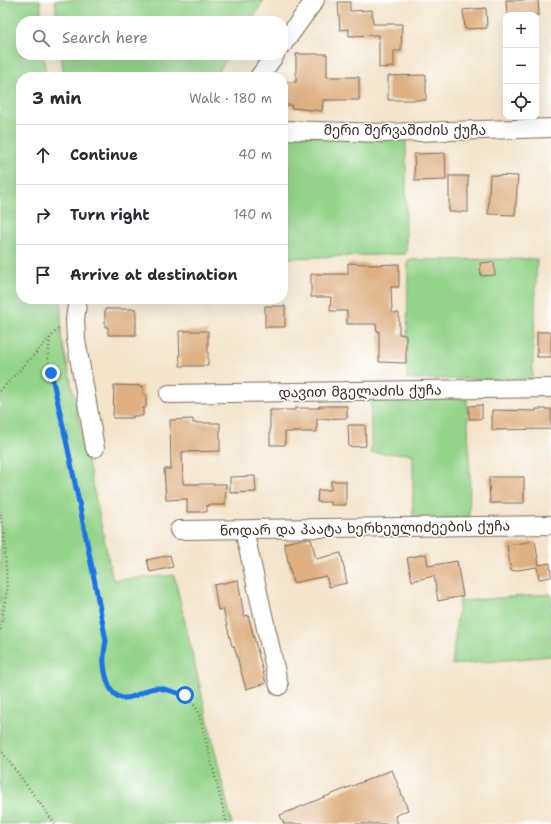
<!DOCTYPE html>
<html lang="en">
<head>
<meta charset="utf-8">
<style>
	:root { --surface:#fff; --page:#f7f7f7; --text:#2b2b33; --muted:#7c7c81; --line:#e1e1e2 }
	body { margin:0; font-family:"Shantell Sans","Noto Sans Georgian",sans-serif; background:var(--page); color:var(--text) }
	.controls { position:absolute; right:12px; top:12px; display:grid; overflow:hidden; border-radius:8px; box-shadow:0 4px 16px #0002 }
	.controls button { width:36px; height:36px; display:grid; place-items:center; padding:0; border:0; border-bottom:1px solid var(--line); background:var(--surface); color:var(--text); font:20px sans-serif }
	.stop { position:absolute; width:12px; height:12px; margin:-9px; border:3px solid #1a73e8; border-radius:50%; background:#fff }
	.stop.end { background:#1a73e8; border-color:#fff; box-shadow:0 1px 4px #0008 }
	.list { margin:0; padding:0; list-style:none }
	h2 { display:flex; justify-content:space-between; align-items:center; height:52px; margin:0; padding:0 16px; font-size:17px }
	h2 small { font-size:13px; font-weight:400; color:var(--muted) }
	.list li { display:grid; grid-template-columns:26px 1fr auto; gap:12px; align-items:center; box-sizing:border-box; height:60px; padding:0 16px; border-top:1px solid var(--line) }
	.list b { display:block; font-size:15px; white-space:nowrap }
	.list em { font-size:13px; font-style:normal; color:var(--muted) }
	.icon { flex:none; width:22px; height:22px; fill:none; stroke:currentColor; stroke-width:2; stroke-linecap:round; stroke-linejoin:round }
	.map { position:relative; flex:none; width:551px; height:824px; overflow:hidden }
	.search { position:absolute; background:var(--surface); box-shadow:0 4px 16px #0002; left:16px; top:16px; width:272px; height:44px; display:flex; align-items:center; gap:10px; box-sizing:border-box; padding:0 14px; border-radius:16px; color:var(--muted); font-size:15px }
	.panel { position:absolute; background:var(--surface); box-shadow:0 4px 16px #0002; left:16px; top:72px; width:272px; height:232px; border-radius:16px }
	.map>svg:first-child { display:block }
</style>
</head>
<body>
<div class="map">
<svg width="551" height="824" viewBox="0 0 551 824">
	<rect width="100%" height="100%" fill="#fff"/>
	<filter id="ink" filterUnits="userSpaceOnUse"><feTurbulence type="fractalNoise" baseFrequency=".025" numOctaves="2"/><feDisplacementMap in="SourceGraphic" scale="8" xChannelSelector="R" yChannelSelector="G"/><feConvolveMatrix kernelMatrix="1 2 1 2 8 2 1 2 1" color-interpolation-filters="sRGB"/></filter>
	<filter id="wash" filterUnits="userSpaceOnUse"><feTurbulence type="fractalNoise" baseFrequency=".012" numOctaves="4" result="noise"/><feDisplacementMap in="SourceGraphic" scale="16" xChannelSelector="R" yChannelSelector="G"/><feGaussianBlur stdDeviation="0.9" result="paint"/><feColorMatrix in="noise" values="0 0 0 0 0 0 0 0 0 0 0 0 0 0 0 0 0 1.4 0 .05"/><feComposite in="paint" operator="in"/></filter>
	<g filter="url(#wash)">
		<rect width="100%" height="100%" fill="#f3e4cb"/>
		<g fill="#94d48a" stroke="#687f54">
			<path d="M0,0H40L42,21H21V55H44L46,77H21V299H61V335L113,580L174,575L232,824H0Z"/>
			<path d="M55,0H264L251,21H57Z"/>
			<path d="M61,55H229L215,77H64Z"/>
			<path d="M288,135L406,138V254L289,258Z"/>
			<path d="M537,259L532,379H407L408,260Z"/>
			<path d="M371,396L467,399L470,478L469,518L413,521V454L371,453Z"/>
			<path d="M551,594V656L452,665L459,601Z"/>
		</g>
		<g id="blocks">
			<g fill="#deb082">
				<path d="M506,0H538L539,15H507Z"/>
				<path d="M338,2H350V11L372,10L373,24H402L401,51H394V67L379,68V35L349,36V29L340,30Z"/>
				<path d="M486,8L487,28L465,29L463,10Z"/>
				<path d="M296,54H327V77H359V100H323L322,111L291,108L292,105H283V82H296Z"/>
				<path d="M426,75V100H388V76Z"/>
				<path d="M445,153L446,180L415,181L414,154Z"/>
				<path d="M490,175L518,176L515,215L488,214Z"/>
				<rect x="449" y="176" width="19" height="36"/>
				<path d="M494,262L495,275L481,276L480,263Z"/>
				<path d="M348,263L369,264V265L399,264V287H391L392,313H399V334L406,335V363L379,362V331H377L376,324H347V311H330L331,297H311V274H348Z"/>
				<rect x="265" y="306" width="20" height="21"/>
				<path d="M105,309H136V335H108V327H105Z"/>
				<path d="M179,331H208V366H180Z"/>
				<rect x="537" y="332" width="14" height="25"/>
				<path d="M114,385L143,386V394L146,395V408H143V416H133V418H113Z"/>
				<path d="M482,405V419H469V406Z"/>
				<path d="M319,406H347V418L317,419V432H285V445H270V410H295V408H319Z"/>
				<path d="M536,409H551V429L492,430V410L536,411Z"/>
				<path d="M193,419V423H220V451L182,452L183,484H226L225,505H207V512H187V499L166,500L164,469H171L170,420Z"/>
				<path d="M348,425H365L366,446L349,447Z"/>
				<path d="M255,476L256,492L230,493V477Z"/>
				<path d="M489,477H524V503H490Z"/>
				<path d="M331,481H346V505H331V502H317L318,490H331Z"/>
				<path d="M303,539H311L316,559L341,553L347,583L329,587L326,576L293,583L284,543Z"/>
				<path d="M535,541L539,565L550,563L551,577L539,579L537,567L511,571L507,545Z"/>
				<path d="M426,554L428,566L457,561L463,596L438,601L434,576L412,581L407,558Z"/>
				<path d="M170,555L173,567L150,572L147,560Z"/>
				<path d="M238,580L244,616L248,615L266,683L246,689L234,646H232L223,609L218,610L214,585Z"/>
				<path d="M392,770L408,810L395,816L398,824H284L280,815Z"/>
			</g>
		</g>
	</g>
	<g filter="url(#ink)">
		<use href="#blocks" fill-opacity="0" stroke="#7b6b5b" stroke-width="1"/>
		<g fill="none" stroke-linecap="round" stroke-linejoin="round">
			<g stroke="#7b6b5b" stroke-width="20">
				<g id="minor">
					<path d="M283,44L315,0"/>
					<path d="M259,77L275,55"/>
					<path d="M283,130L384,133L551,128"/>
					<path d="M78,299L75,319L76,340L95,448"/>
					<path d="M169,394L551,388"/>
					<path d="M179,530L551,525"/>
					<path d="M244,530L279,686"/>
				</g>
			</g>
			<g stroke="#7b6b5b" stroke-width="2.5" stroke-dasharray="1 3" stroke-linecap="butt">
				<path d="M50,338L48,358L51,373L70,454L106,641C103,661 104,678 115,696L122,698L132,697L155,688L185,695L198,710L227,824"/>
				<path d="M0,391L60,327"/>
				<path d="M0,514L4,532L7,589L0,632"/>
				<path d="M0,749L55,824"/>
			</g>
			<use href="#minor" stroke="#fff" stroke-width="18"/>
		</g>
	</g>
	<g fill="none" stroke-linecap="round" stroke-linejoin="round" filter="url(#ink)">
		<path stroke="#1a73e8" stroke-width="5" d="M51,373C72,462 89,551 106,641C105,646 104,651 104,656C103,668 108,697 123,698C135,699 144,689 155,688C162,687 177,693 185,695"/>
	</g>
	<g text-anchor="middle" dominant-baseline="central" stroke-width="3" stroke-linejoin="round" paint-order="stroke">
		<g font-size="14" fill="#3b2a1e" stroke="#fff">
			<text x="405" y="130">მერი შერვაშიძის ქუჩა</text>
			<text transform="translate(360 391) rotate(-1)">დავით მგელაძის ქუჩა</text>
			<text transform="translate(365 528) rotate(-1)">ნოდარ და პაატა ხერხეულიძეების ქუჩა</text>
		</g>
	</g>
</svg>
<div class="controls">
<button>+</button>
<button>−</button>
<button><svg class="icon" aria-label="locate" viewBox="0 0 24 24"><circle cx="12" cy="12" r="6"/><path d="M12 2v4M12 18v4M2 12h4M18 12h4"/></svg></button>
</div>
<div class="stop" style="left:185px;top:695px"></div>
<div class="stop end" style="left:51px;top:373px"></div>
<div class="search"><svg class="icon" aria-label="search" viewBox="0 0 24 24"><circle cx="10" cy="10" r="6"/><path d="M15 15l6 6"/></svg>Search here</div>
<section class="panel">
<h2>3 min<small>Walk · 180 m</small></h2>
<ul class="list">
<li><svg class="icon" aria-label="ahead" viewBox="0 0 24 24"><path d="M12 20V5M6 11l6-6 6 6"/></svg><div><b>Continue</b></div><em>40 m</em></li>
<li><svg class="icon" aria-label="right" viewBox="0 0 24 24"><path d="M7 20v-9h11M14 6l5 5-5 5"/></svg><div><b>Turn right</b></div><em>140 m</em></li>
<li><svg class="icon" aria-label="arrive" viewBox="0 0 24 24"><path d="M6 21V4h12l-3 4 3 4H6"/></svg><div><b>Arrive at destination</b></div></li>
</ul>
</section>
</div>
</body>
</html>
